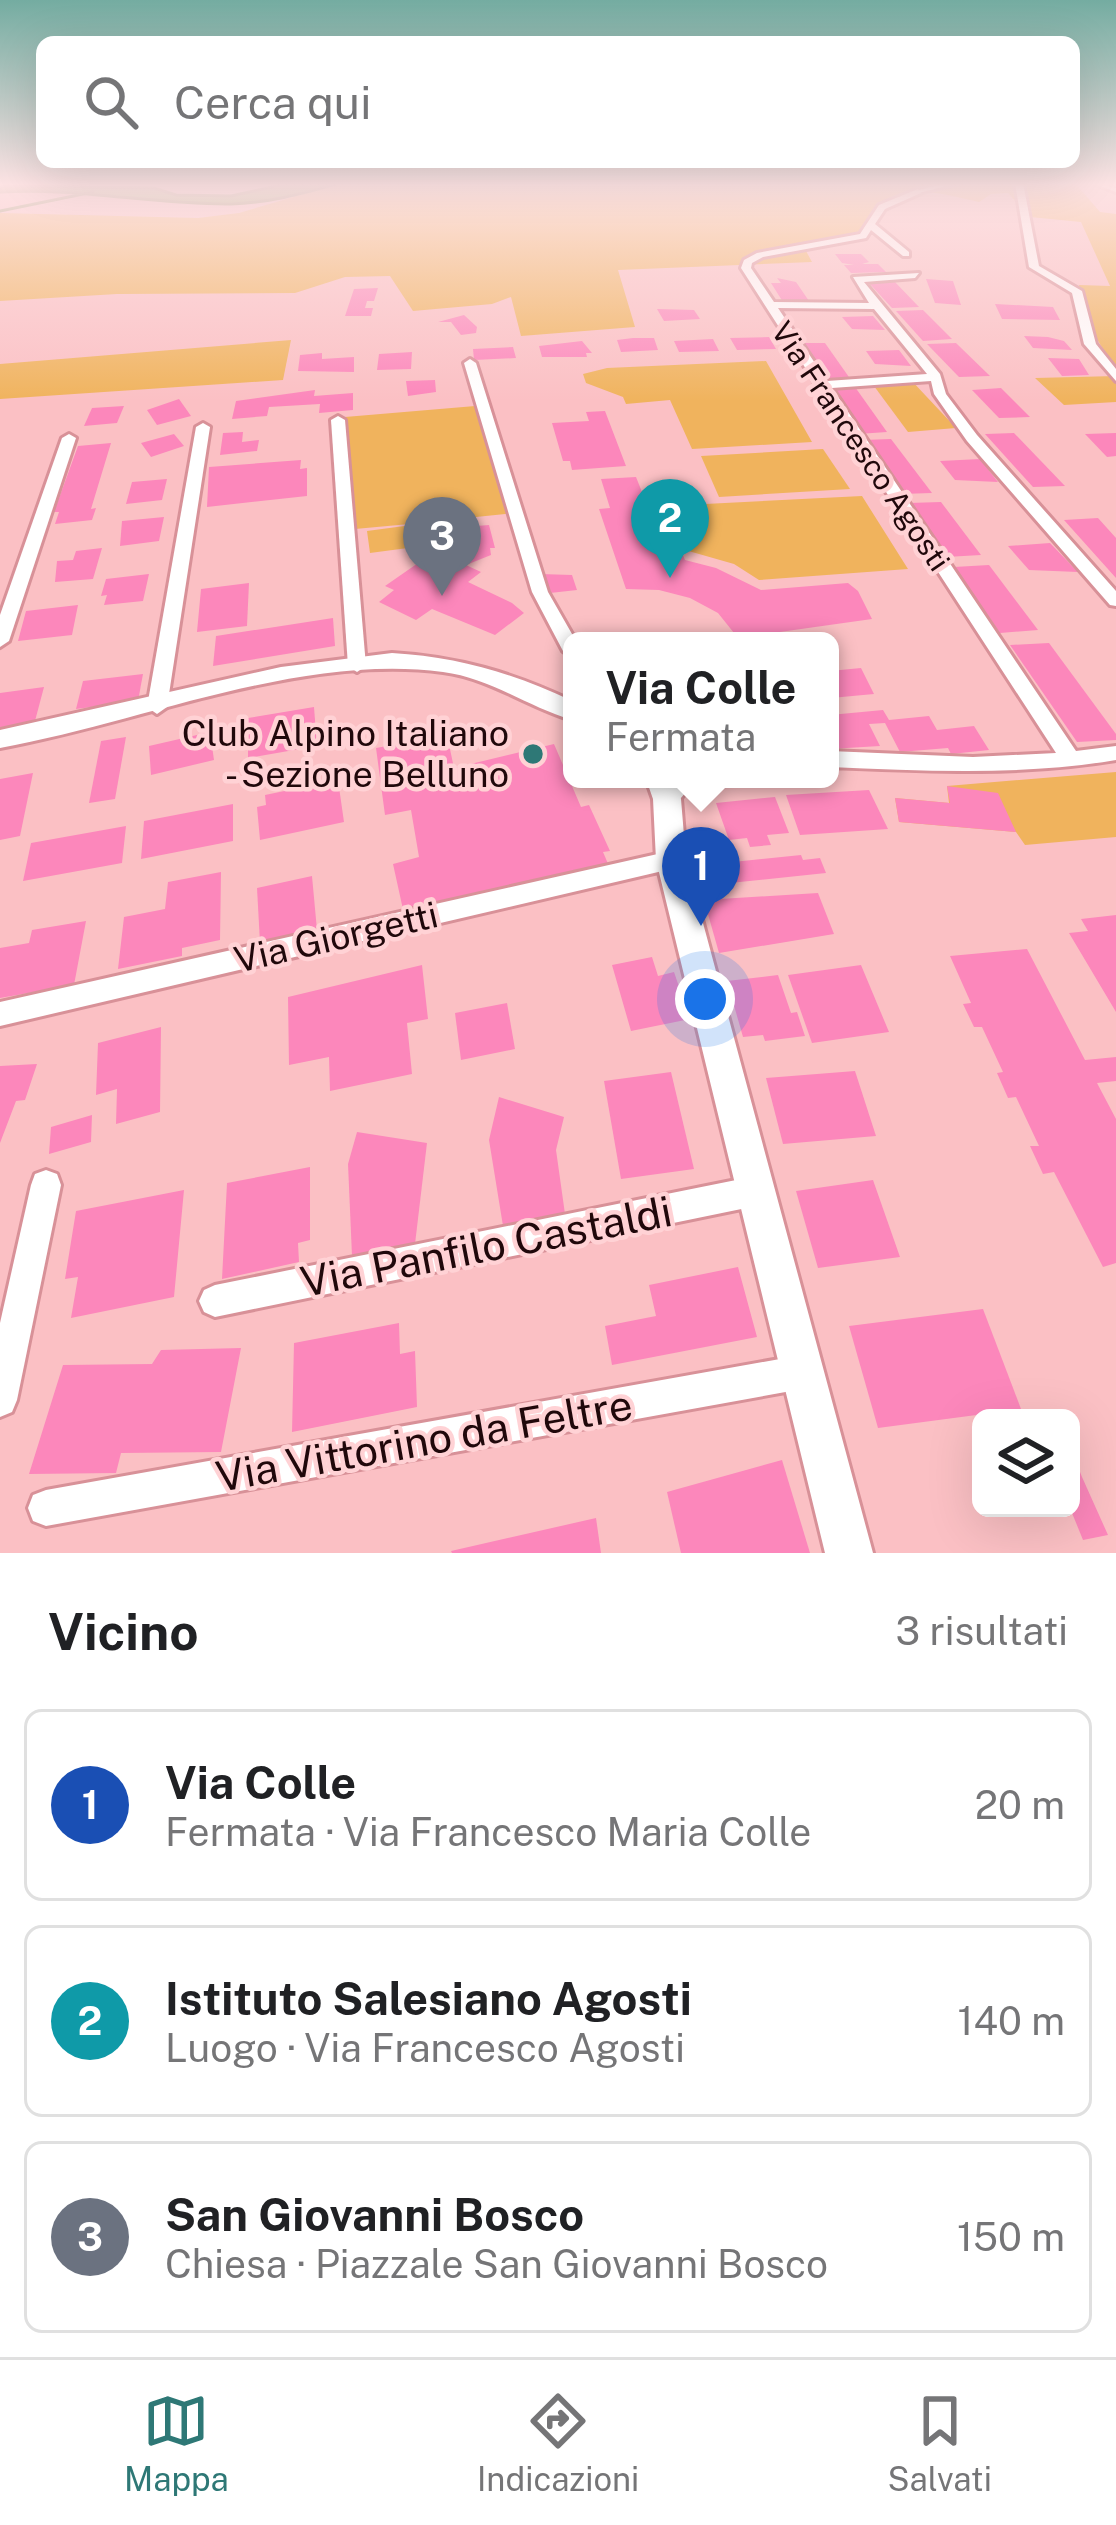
<!DOCTYPE html>
<html lang="it">
<head>
<meta charset="utf-8">
<style>
	:root { --surface:#fff; --page:#f2f2f2; --text:#202124; --muted:#757577; --line:#e0e0e0; --accent:#2e7876 }
	body { margin:0; font-family:"Public Sans",sans-serif; background:var(--page); color:var(--text) }
	.controls { position:absolute; right:36px; bottom:36px; display:grid; overflow:hidden; border-radius:18px; box-shadow:0 12px 48px #0002 }
	.controls button { width:108px; height:108px; display:grid; place-items:center; padding:0; border:0; border-bottom:3px solid var(--line); background:var(--surface); color:var(--text); font:60px sans-serif }
	.you { position:absolute; left:705px; top:999px; width:42px; height:42px; margin:-30px; border:9px solid #fff; border-radius:50%; background:#1a73e8; box-shadow:0 0 0 18px #1a73e833 }
	.badge { display:grid; place-items:center; width:78px; height:78px; border-radius:50%; background:var(--accent); color:#fff; font-size:39px; font-weight:700 }
	.pin { position:absolute; translate:-50% -99px; filter:drop-shadow(0 3px 6px #0008) }
	.pin::after { content:''; position:absolute; top:63px; width:42px; height:36px; background:inherit; clip-path:polygon(0 0,100% 0,50% 100%) }
	.popup { position:absolute; left:563px; top:632px; width:276px; height:156px; box-sizing:border-box; display:grid; place-content:center; border-radius:18px; background:var(--surface); filter:drop-shadow(0 3px 9px #0005); font-size:39px; white-space:nowrap; color:var(--muted) }
	.popup b { font-size:45px; color:var(--text) }
	.popup::after { content:''; position:absolute; left:50%; top:100%; margin-left:-24px; border:24px solid transparent; border-top-color:var(--surface) }
	.list { margin:0; padding:0; list-style:none }
	h2 { display:flex; justify-content:space-between; align-items:center; height:156px; margin:0; padding:0 48px; font-size:51px }
	h2 small { font-size:39px; font-weight:400; color:var(--muted) }
	.list li { display:grid; grid-template-columns:78px 1fr auto; gap:36px; align-items:center; box-sizing:border-box; height:192px; margin:0 24px 24px; padding:0 24px; border:3px solid var(--line); border-radius:18px }
	.list b { display:block; font-size:45px; white-space:nowrap }
	.list p { margin:0; font-size:39px; white-space:nowrap; color:var(--muted) }
	.list em { font-size:39px; font-style:normal; color:var(--muted) }
	.icon { flex:none; width:66px; height:66px; fill:none; stroke:currentColor; stroke-width:2; stroke-linecap:round; stroke-linejoin:round }
	.map { position:relative; flex:none; width:1116px; height:1553px; overflow:hidden }
	.search { position:absolute; background:var(--surface); box-shadow:0 12px 48px #0002; left:36px; right:36px; top:36px; height:132px; display:flex; align-items:center; gap:30px; box-sizing:border-box; padding:0 42px; border-radius:18px; color:var(--muted); font-size:45px }
	.sheet { height:804px; background:var(--surface) }
	nav { display:flex; justify-content:space-around; align-items:center; box-sizing:border-box; height:168px; border-top:3px solid var(--line); background:var(--surface); font-size:33px; color:var(--muted) }
	nav a { display:grid; justify-items:center; gap:6px }
	nav .on { color:var(--accent) }
	.map>svg:first-child { display:block }
</style>
</head>
<body>
<div class="map">
<svg width="1116" height="1553" viewBox="0 0 1116 1553">
	<rect width="100%" height="100%" fill="#fbc0c4"/>
	<g fill="#f0b35d">
		<path d="M341,183H1075L1100,212L1116,214V371L1091,329L1079,285L1110,286L1081,222L1030,217L1008,193L991,194L979,202C923,190 894,178 863,236L806,251L812,262L618,270L635,327L521,336L511,297L492,304L413,311L390,276L345,277L295,293L117,294L0,301V213L198,218L239,213Z"/>
		<path d="M291,340L283,380L0,399V364Z"/>
		<path d="M766,361L812,442L692,449L670,400L626,404L623,397L586,383L583,374L607,368Z"/>
		<path d="M1116,376V402L1064,405L1035,378Z"/>
		<path d="M911,380L956,428L908,432L871,382Z"/>
		<path d="M487,405L515,513L447,520L453,542L370,553L367,531L442,521L355,529L345,417Z"/>
		<path d="M823,449L850,489L719,497L701,456Z"/>
		<path d="M862,496L908,569L759,580L734,564L685,550L666,506Z"/>
		<path d="M1116,772V837L1025,845L1016,832L899,822L895,798L949,803L947,786Z"/>
	</g>
	<path fill="#67a136" stroke="#527329" stroke-width="3" d="M290,183H340C304,193 269,203 231,204C154,205 77,187 0,192L2,186L154,188L176,195L231,196Z"/>
	<g fill="none" stroke-linecap="round" stroke-linejoin="round">
		<path stroke="#527329" stroke-width="3" d="M0,211L93,192"/>
	</g>
	<g fill="#fc87bb">
		<path d="M835,254H861L869,262L862,264H878L886,272L851,273L844,265H854L842,263Z"/>
		<path d="M777,278L796,282L809,301L783,302L771,283H781Z"/>
		<path d="M926,279L953,281L961,305L935,303Z"/>
		<path d="M894,281L919,307L892,308L868,282Z"/>
		<path d="M378,288L374,301H367L365,308H373L371,316H345L354,289Z"/>
		<path d="M995,304L1053,307L1060,320L1002,319Z"/>
		<path d="M657,309L694,310L700,319L664,321Z"/>
		<path d="M923,310L952,339L923,341L896,311Z"/>
		<path d="M464,315L477,327L476,333L461,335L451,322H438Z"/>
		<path d="M873,316L885,330L852,329L842,317Z"/>
		<path d="M1024,336L1048,337L1064,341L1072,350L1033,348Z"/>
		<path d="M769,337L776,349L737,350L730,338Z"/>
		<path d="M633,338H654L658,350L621,352L617,340Z"/>
		<path d="M713,339L719,351L679,352L674,341Z"/>
		<path d="M582,341L592,353H586L587,357H542L539,346Z"/>
		<path d="M800,343H825L851,380L825,381Z"/>
		<path d="M956,343L990,376L959,377L927,344Z"/>
		<path d="M513,347L516,358L474,360L473,349Z"/>
		<path d="M899,350L911,366L875,364L866,351Z"/>
		<path d="M412,352L411,369L377,370L379,354Z"/>
		<path d="M322,353V359L354,357V372L298,371L300,355Z"/>
		<path d="M1048,358L1079,359L1089,375L1062,376Z"/>
		<path d="M435,380L436,392L408,396L406,381Z"/>
		<path d="M855,387L887,432L858,434L828,388Z"/>
		<path d="M1001,388L1030,417L999,418L972,390Z"/>
		<path d="M315,390L314,396L353,393V410L319,413L320,404L269,407L267,416L232,419L236,401Z"/>
		<path d="M179,399L191,416L157,425L147,410Z"/>
		<path d="M124,406L117,423L84,426L92,408Z"/>
		<path d="M605,411L626,466L572,470L570,461H563L552,423L589,421L586,412Z"/>
		<path d="M243,432L242,442L259,440L257,451L220,455L223,433Z"/>
		<path d="M1014,433L1065,486L1033,487L985,434Z"/>
		<path d="M1116,433V456L1107,457L1085,434Z"/>
		<path d="M174,434L184,446L151,457L141,443Z"/>
		<path d="M891,439L932,493L901,494L863,440Z"/>
		<path d="M111,443L91,509L96,508L92,520L55,524L59,512H54L78,446Z"/>
		<path d="M980,459L998,482L955,480L940,461Z"/>
		<path d="M301,460L300,469L307,468V496L207,507L209,467Z"/>
		<path d="M636,477L648,507L662,506L685,560L716,568L761,590L848,583L858,591L872,619L738,638L718,613L690,598L659,590L626,589L599,509L610,508L601,479Z"/>
		<path d="M167,479L162,500L126,504L132,482Z"/>
		<path d="M941,502L981,555L946,557L909,503Z"/>
		<path d="M164,517L159,541L120,546L122,521Z"/>
		<path d="M474,518L476,526L489,525L495,548H490L491,555L466,565L481,572L468,582L512,603L524,613L495,635L432,609L416,620L379,602L394,590L385,586L421,561L426,564L444,551L455,556L463,551L459,519Z"/>
		<path d="M1098,518L1116,538V578L1064,520Z"/>
		<path d="M1050,543L1078,572L1029,570L1008,546Z"/>
		<path d="M102,548L93,579L55,582L57,561L73,560L76,551Z"/>
		<path d="M989,565L1038,630L1000,633L954,567Z"/>
		<path d="M149,574L143,601L104,605L107,595L101,596L106,579Z"/>
		<path d="M540,574L572,575L577,590L550,593Z"/>
		<path d="M249,583L247,626L197,632L201,589Z"/>
		<path d="M78,605L72,635L18,641L26,611Z"/>
		<path d="M333,618L335,646L213,666L216,636Z"/>
		<path d="M1049,643L1116,734V740L1077,742L1010,645Z"/>
		<path d="M861,668L874,694L831,698L830,671Z"/>
		<path d="M143,674L138,701L76,709L83,681Z"/>
		<path d="M44,687L35,721L0,732V693Z"/>
		<path d="M314,707L317,746L248,758V718Z"/>
		<path d="M883,710L889,720L929,716L937,730L974,726L989,750L951,754L948,748L900,752L885,723L869,724L880,746L830,749V715Z"/>
		<path d="M210,732L214,760L151,775L149,746Z"/>
		<path d="M447,735L454,768L554,744L581,807L589,805L610,851L603,852L609,866L404,914L393,864L419,857L411,810L385,815L376,748Z"/>
		<path d="M126,737L115,799L89,803L101,741Z"/>
		<path d="M33,773L20,836L0,840V779Z"/>
		<path d="M338,780L344,822L260,840L257,807L266,805L265,795Z"/>
		<path d="M947,786L998,793L1016,832L899,822L895,798L950,803Z"/>
		<path d="M869,790L888,829L800,835L786,795Z"/>
		<path d="M775,797L789,833L767,835L771,845L750,847L747,838L729,840L716,803Z"/>
		<path d="M233,804V841L141,859L144,821Z"/>
		<path d="M126,826L122,863L23,881L31,843Z"/>
		<path d="M801,855L803,860L820,858L826,873L701,886L695,866Z"/>
		<path d="M221,872L220,940L182,948V956L118,969L124,917L165,909L168,882Z"/>
		<path d="M312,876L317,930L260,943L257,888Z"/>
		<path d="M818,893L834,934L719,953L704,900Z"/>
		<path d="M1116,915V1012L1069,933L1088,931L1081,919Z"/>
		<path d="M86,921L74,985L0,998V948L29,943L32,930Z"/>
		<path d="M1027,949L1085,1060L1116,1057V1081L1097,1083L1116,1119V1263L1103,1267L1054,1172L1043,1174L1030,1146H1039L1016,1097L1008,1098L997,1073L1003,1072L982,1027H974L963,1004L971,1003L950,956Z"/>
		<path d="M652,957L658,976L674,972L690,1019L631,1031L612,965Z"/>
		<path d="M422,965L428,1019L407,1023L412,1074L330,1091L329,1057L289,1065L288,997Z"/>
		<path d="M861,965L889,1032L812,1043L788,975Z"/>
		<path d="M778,975L791,1013L797,1012L805,1036L765,1041L763,1035L743,1037L727,981Z"/>
		<path d="M507,1003L515,1049L461,1060L455,1013Z"/>
		<path d="M161,1027L160,1112L116,1124L117,1089L96,1095L98,1043Z"/>
		<path d="M37,1064L25,1100L16,1101L0,1143V1066Z"/>
		<path d="M855,1071L876,1136L783,1144L766,1078Z"/>
		<path d="M671,1072L694,1169L621,1179L604,1081Z"/>
		<path d="M499,1097L564,1117L556,1150L565,1214L503,1226L489,1140Z"/>
		<path d="M92,1115L91,1142L49,1154L51,1127Z"/>
		<path d="M357,1132L427,1143L415,1244L352,1256L348,1164Z"/>
		<path d="M310,1167V1240L298,1243L299,1262L222,1279L227,1183Z"/>
		<path d="M873,1180L900,1257L818,1268L796,1191Z"/>
		<path d="M184,1190L174,1297L71,1318L78,1277L65,1279L76,1211Z"/>
		<path d="M738,1267L757,1337L612,1365L605,1326L656,1316L649,1285Z"/>
		<path d="M983,1309L1021,1409L878,1428L849,1326Z"/>
		<path d="M399,1323L400,1354L415,1351L417,1407L292,1432L294,1343Z"/>
		<path d="M241,1348L221,1452L121,1453L116,1473L29,1474L63,1365L152,1364L161,1350Z"/>
		<path d="M1071,1449L1082,1477L1108,1535L1083,1540L1070,1508Z"/>
		<path d="M782,1460L810,1553H681L667,1492Z"/>
		<path d="M596,1518L601,1553H452L451,1551Z"/>
	</g>
	<g fill="none" stroke-linecap="round" stroke-linejoin="round">
		<g stroke="#d89198" stroke-width="6">
			<g id="pedestrian">
				<path d="M947,183H959L918,193L915,191Z"/>
				<path d="M1094,183L1116,188V192L1095,184Z"/>
			</g>
		</g>
		<g stroke="#d89198" stroke-width="6">
			<g id="minor">
				<path d="M1015,183H1023L1039,266L1082,291L1096,344L1116,369V381L1084,344L1072,293L1029,267Z"/>
				<path d="M918,189L921,193L885,209L875,224L909,252V256H903L871,230L866,238L763,257L752,263L751,268L774,302L869,303L853,277L919,273L915,278L864,282L940,374L946,394L977,435L1116,591V606L1110,605L967,441L934,394L931,381L832,388L1076,751L1116,746V760C1021,776 926,771 830,767V751L973,757L1056,753L819,389L814,385L815,383L741,268L744,260L757,253L860,234L879,205ZM778,308L874,309L927,374L827,381Z"/>
				<path d="M470,359L476,363L548,592L576,641H572V657L563,651L532,592L464,363Z"/>
				<path d="M338,416L345,420L366,666L357,672L348,666L331,420Z"/>
				<path d="M203,423L210,427L167,707L157,714L147,707L196,427Z"/>
				<path d="M69,434L76,438L9,641L0,647V615L62,438Z"/>
				<path d="M673,779H697L675,805H659L656,799Z"/>
				<path d="M671,851L679,853L682,860L679,867L671,869L0,1026V1002Z"/>
				<path d="M46,1170L57,1174L61,1185L17,1400L12,1412L0,1417V1323L31,1185L35,1174Z"/>
				<path d="M756,1176L767,1180L771,1191L767,1202L756,1206L215,1317L204,1312L199,1301L204,1290L215,1285Z"/>
				<path d="M802,1355L814,1360L819,1372L814,1384L802,1389L46,1526L33,1521L28,1508L33,1495L46,1490Z"/>
			</g>
		</g>
		<g stroke="#d89198" stroke-width="6">
			<g id="tertiary">
				<path d="M392,653C458,657 513,673 572,701V720C528,707 490,678 443,672C300,653 140,723 0,748V730L281,667Z"/>
				<path d="M646,779H674L681,799L686,860L873,1553H825L656,860L653,799Z"/>
			</g>
		</g>
		<use href="#pedestrian" fill="#fff" fill-rule="evenodd"/>
		<use href="#minor" fill="#fff" fill-rule="evenodd"/>
		<use href="#tertiary" fill="#fff" fill-rule="evenodd"/>
	</g>
	<linearGradient id="sky" x2="0" y2="1"><stop stop-color="#74aca1"/><stop offset="0.46" stop-color="#fde3e4"/><stop offset="1" stop-color="#fde3e4" stop-opacity="0"/></linearGradient>
	<rect width="1116" height="401" fill="url(#sky)"/>
	<circle fill="#2e7876" stroke="#ffd2d5" stroke-width="4.5" cx="533" cy="754" r="12"/>
	<g text-anchor="middle" dominant-baseline="central" stroke-width="9" stroke-linejoin="round" paint-order="stroke">
		<g font-size="30" fill="#20080b" stroke="#ffd2d5">
			<text transform="translate(861 446) rotate(56)">Via Francesco Agosti</text>
		</g>
		<g font-size="36" fill="#20080b" stroke="#ffd2d5" text-anchor="end">
			<text x="509" y="733">Club Alpino Italiano<tspan x="509" dy="41">- Sezione Belluno</tspan></text>
		</g>
		<g font-size="36" fill="#20080b" stroke="#ffd2d5">
			<text transform="translate(336 937) rotate(-13)">Via Giorgetti</text>
		</g>
		<g font-size="42" fill="#20080b" stroke="#ffd2d5">
			<text transform="translate(486 1246) rotate(-11)">Via Panfilo Castaldi</text>
			<text transform="translate(424 1440) rotate(-10)">Via Vittorino da Feltre</text>
		</g>
	</g>
</svg>
<div class="controls">
<button><svg class="icon" aria-label="layers" viewBox="0 0 24 24"><path d="M12 4l9 5-9 5-9-5zM3 14l9 5 9-5"/></svg></button>
</div>
<div class="you"></div>
<div class="pin badge" style="left:701px;top:926px;background:#1a4fb4">1</div>
<div class="popup"><b>Via Colle</b>Fermata</div>
<div class="pin badge" style="left:670px;top:578px;background:#0f9aa8">2</div>
<div class="pin badge" style="left:442px;top:596px;background:#6b7280">3</div>
<div class="search"><svg class="icon" aria-label="search" viewBox="0 0 24 24"><circle cx="10" cy="10" r="6"/><path d="M15 15l6 6"/></svg>Cerca qui</div>
</div>
<section class="sheet">
<h2>Vicino<small>3 risultati</small></h2>
<ul class="list">
<li><span class="badge" style="background:#1a4fb4">1</span><div><b>Via Colle</b><p>Fermata · Via Francesco Maria Colle</p></div><em>20 m</em></li>
<li><span class="badge" style="background:#0f9aa8">2</span><div><b>Istituto Salesiano Agosti</b><p>Luogo · Via Francesco Agosti</p></div><em>140 m</em></li>
<li><span class="badge" style="background:#6b7280">3</span><div><b>San Giovanni Bosco</b><p>Chiesa · Piazzale San Giovanni Bosco</p></div><em>150 m</em></li>
</ul>
</section>
<nav>
<a class="on"><svg class="icon" aria-label="map" viewBox="0 0 24 24"><path d="M3 6l6-2 6 2 6-2v14l-6 2-6-2-6 2zM9 4v14M15 6v14"/></svg>Mappa</a>
<a><svg class="icon" aria-label="directions" viewBox="0 0 24 24"><path d="M12 3l9 9-9 9-9-9zM9 14v-3h6M13 9l2 2-2 2"/></svg>Indicazioni</a>
<a><svg class="icon" aria-label="saved" viewBox="0 0 24 24"><path d="M7 4h10v16l-5-4-5 4z"/></svg>Salvati</a>
</nav>
</body>
</html>
